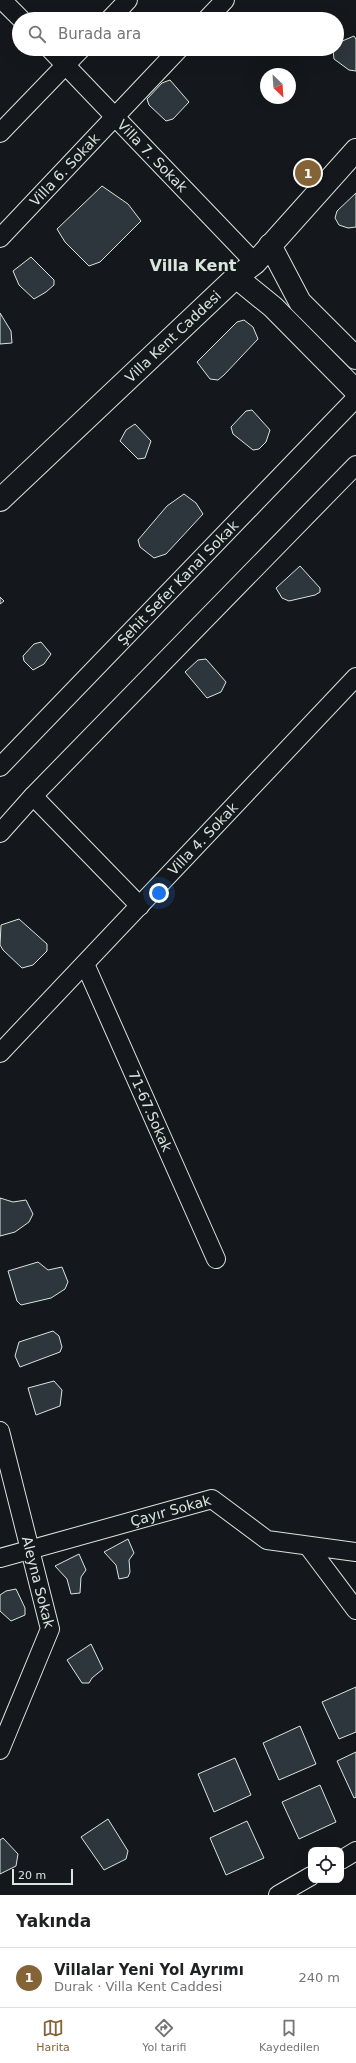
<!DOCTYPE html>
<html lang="tr">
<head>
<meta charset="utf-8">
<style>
	:root { --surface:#fff; --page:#f6f6f6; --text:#202124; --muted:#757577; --line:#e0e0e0; --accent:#846436 }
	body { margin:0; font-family:"DejaVu Sans",sans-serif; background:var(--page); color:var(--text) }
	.controls { position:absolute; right:12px; bottom:12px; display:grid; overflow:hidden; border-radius:8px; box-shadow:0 4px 16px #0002 }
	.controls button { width:36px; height:36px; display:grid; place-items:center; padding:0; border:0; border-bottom:1px solid var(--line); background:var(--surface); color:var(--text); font:20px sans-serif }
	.compass { position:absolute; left:260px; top:68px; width:36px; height:36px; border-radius:50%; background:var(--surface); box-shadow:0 4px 16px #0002; rotate:155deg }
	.scale { position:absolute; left:12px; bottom:10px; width:61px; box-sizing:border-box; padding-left:4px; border:2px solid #d8e6dc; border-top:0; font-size:11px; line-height:14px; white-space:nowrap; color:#d8e6dc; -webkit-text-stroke:3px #14181c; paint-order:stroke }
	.you { position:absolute; left:159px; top:893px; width:14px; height:14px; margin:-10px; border:3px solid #fff; border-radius:50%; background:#1a73e8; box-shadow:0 0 0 6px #1a73e833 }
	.badge { display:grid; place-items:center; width:26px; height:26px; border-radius:50%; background:var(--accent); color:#fff; font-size:13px; font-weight:700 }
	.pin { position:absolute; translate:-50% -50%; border:2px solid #fff; box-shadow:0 1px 4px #0006 }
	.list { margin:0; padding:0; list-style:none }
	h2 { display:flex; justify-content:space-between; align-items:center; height:52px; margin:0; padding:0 16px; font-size:17px }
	h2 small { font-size:13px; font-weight:400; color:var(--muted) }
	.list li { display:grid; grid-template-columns:26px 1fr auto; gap:12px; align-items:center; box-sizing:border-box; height:60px; padding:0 16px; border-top:1px solid var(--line) }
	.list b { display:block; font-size:15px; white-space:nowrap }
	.list p { margin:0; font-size:13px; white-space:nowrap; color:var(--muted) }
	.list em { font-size:13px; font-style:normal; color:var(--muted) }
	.icon { flex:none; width:22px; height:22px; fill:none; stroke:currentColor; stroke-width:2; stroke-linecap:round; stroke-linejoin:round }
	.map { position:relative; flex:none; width:356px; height:1895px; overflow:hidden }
	.search { position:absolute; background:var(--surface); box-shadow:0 4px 16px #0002; left:12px; right:12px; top:12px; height:44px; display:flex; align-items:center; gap:10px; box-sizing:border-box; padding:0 14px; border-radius:22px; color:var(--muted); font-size:15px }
	.sheet { height:112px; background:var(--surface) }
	nav { display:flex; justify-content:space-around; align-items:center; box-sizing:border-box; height:56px; border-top:1px solid var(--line); background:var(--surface); font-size:11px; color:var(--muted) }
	nav a { display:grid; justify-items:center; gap:2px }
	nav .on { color:var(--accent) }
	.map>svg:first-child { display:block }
</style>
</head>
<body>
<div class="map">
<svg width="356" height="1895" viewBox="0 0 356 1895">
	<rect width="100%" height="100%" fill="#14181c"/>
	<g fill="#2c363c" stroke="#d8e6dc">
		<path d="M354,36L356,39V71L349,70L334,59L333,50L337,49L340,42Z"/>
		<path d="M170,80L189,102L173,119L166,121L149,105L147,99L162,83Z"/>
		<path d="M102,186L128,204L141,221L100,262L89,266L65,242L57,229Z"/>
		<path d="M356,193V227L348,228L339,225L335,218L337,211Z"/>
		<path d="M31,257L54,280V285L46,292L34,299L19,285L13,271Z"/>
		<path d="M0,313L11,331L12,343L0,344Z"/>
		<path d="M244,320L253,327L258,339L224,375L218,380L210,379L197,362L237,322Z"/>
		<path d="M252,410L270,430L266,442L259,449L253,450L233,434L231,427L246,411Z"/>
		<path d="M135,424L151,441L145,458L138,459L120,441L126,430Z"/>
		<path d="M184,494L196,503L203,514L166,554L154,558L140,547L138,540L167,506Z"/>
		<path d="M300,566L320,588V592L315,595L289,601L282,598L276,588Z"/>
		<path d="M0,597L4,601L0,604Z"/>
		<path d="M41,642L51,654L44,664L33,670L24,661L23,656L34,644Z"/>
		<path d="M206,659L226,682L221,692L207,698L185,672L198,660Z"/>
		<path d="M19,919L47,944V951L33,965L22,968L3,950L0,945L1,925Z"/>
		<path d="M0,1198L13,1202L26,1200L33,1214L29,1222L15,1232L0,1236Z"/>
		<path d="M38,1262L48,1270L62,1267L68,1282L65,1289L51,1298L21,1305L17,1301L8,1271Z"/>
		<path d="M53,1331L59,1336L62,1347L60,1352L20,1367L15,1356L19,1342Z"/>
		<path d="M54,1381L62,1390L60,1406L36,1415L28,1388Z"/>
		<path d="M128,1539L134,1553L129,1560L130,1572L128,1577L119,1579L116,1565L104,1552Z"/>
		<path d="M79,1554L86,1570L81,1577L80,1593L71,1594L67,1579L55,1566Z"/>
		<path d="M16,1589L25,1608V1615L11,1621L0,1611V1595L6,1591Z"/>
		<path d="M91,1644L103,1669L92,1678L89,1683H82L67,1660Z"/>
		<path d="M356,1687V1732L339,1739L322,1702Z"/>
		<path d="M300,1726L316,1764L279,1780L263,1743Z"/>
		<path d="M356,1752V1797L354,1798L337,1761Z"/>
		<path d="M235,1758L251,1795L214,1812L198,1774Z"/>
		<path d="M320,1785L336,1822L299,1839L282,1802Z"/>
		<path d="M108,1819L128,1851L126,1859L104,1870L81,1837Z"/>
		<path d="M247,1821L264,1858L226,1875L210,1838Z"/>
		<path d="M3,1838L18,1854L16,1866L0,1874V1840Z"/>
	</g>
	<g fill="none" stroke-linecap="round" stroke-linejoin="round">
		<g stroke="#d8e6dc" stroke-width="20">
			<g id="street">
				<path d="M2,0L21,19"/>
				<path d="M110,19L128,0"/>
				<path d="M207,19L225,0"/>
				<path id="s1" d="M50,49L255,263"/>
				<path d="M0,133L81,49"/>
				<path id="s2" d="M0,238L179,49"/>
				<path id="s3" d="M0,767L356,398"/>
				<path d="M33,796L140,906"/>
				<path d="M0,833L33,796L356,465"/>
				<path id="s4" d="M85,964L216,1259"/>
				<path id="s5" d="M0,1053L356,677"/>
				<path id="s6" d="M0,1431L50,1629L0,1750"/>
				<path d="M308,1546L356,1610"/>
				<path id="s7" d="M0,1558L212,1499L267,1540L356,1552"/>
				<path d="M341,1860L356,1851"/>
				<path d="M278,1895L311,1876"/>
			</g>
		</g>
		<g stroke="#d8e6dc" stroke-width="24">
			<g id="secondary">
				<path d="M270,245L300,302L356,358"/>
				<path d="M236,277L273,307L356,391"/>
				<path id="s8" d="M0,500L236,277L255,263L356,150"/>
			</g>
		</g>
		<use href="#street" stroke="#14181c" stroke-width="18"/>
		<use href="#secondary" stroke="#14181c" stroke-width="22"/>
	</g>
	<g text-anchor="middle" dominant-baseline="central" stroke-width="3" stroke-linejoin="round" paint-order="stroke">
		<g font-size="14" fill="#d8e6dc" stroke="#14181c">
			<text stroke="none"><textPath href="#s1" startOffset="148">Villa 7. Sokak</textPath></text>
			<text stroke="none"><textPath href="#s2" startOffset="94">Villa 6. Sokak</textPath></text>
			<text stroke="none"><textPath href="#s8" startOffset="238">Villa Kent Caddesi</textPath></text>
			<text stroke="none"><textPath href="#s3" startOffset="256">Şehit Sefer Kanal Sokak</textPath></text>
			<text stroke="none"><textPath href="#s5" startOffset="295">Villa 4. Sokak</textPath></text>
			<text stroke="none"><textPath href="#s4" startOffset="161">71-67.Sokak</textPath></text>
			<text stroke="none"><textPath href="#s7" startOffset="177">Çayır Sokak</textPath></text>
			<text stroke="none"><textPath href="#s6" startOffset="156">Aleyna Sokak</textPath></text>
		</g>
		<g font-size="16" font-weight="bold" fill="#d8e6dc" stroke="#14181c">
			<text x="193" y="265">Villa Kent</text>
		</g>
	</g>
</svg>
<div class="controls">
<button><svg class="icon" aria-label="locate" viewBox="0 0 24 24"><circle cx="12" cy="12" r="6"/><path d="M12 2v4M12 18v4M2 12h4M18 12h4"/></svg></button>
</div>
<svg class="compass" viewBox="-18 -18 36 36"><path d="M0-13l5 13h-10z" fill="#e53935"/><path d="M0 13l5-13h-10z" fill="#757577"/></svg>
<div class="scale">20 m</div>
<div class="you"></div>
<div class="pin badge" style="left:308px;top:173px">1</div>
<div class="search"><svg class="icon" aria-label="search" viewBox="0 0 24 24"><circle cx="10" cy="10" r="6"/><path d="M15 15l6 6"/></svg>Burada ara</div>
</div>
<section class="sheet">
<h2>Yakında<small></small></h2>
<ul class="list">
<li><span class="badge">1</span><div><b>Villalar Yeni Yol Ayrımı</b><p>Durak · Villa Kent Caddesi</p></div><em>240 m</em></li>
</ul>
</section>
<nav>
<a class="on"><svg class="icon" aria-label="map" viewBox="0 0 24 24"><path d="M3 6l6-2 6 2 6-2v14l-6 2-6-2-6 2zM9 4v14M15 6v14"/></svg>Harita</a>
<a><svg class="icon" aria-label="directions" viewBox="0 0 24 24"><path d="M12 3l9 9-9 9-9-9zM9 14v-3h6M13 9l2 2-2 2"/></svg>Yol tarifi</a>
<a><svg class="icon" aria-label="saved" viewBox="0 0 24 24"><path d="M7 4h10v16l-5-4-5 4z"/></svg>Kaydedilen</a>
</nav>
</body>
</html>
